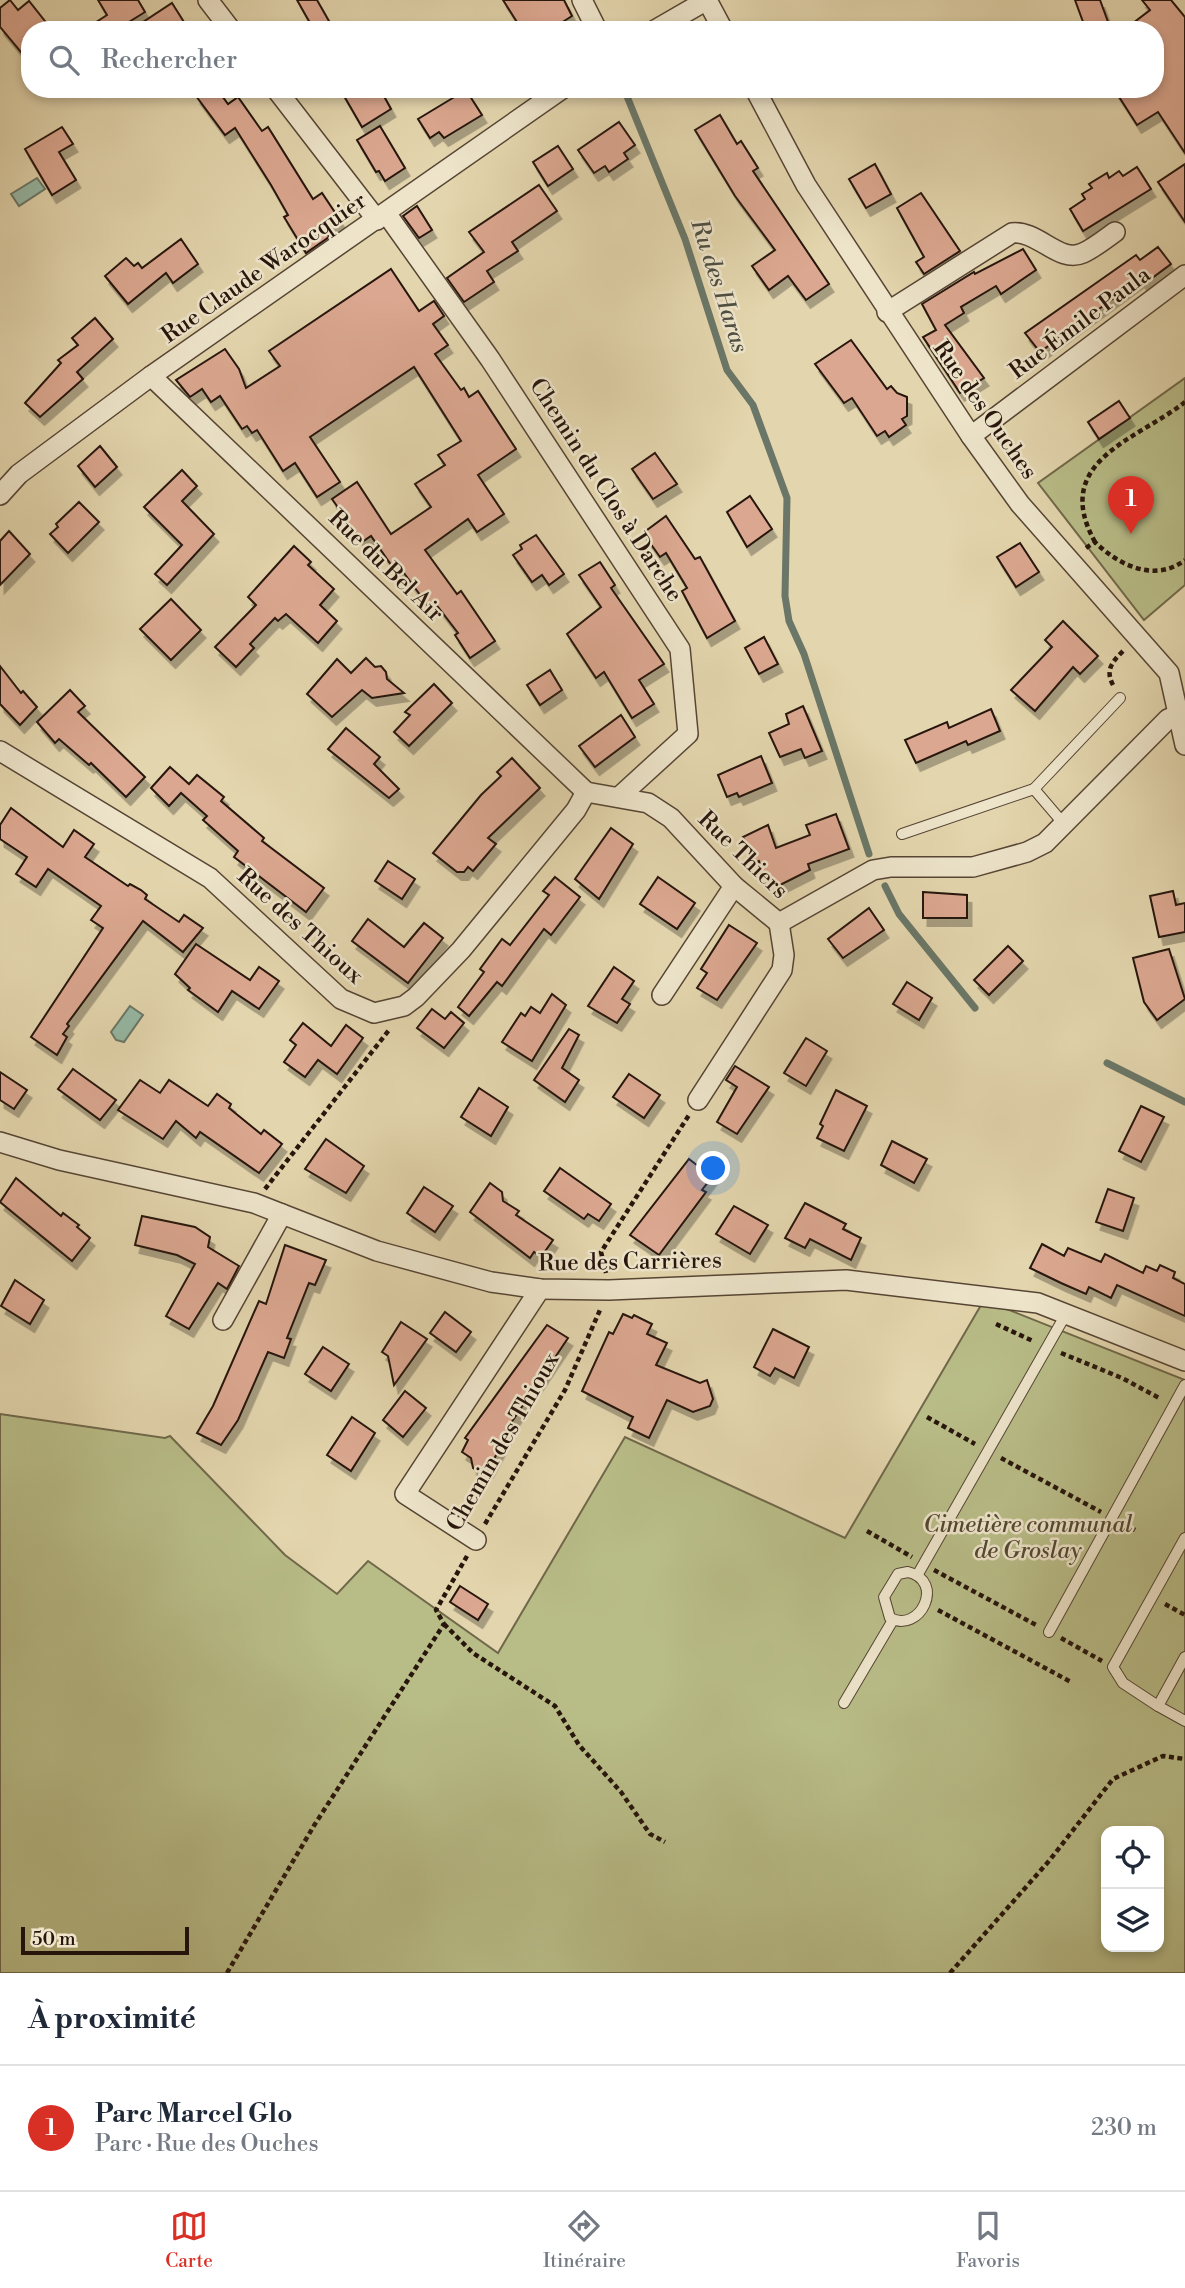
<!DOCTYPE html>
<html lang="fr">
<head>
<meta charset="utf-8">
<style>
	:root { --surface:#fff; --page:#f6f6f7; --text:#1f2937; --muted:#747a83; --line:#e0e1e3; --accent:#d93025 }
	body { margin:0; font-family:"Libre Bodoni",serif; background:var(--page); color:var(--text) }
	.controls { position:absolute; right:21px; bottom:21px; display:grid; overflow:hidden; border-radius:14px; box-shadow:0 4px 10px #0003 }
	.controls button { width:63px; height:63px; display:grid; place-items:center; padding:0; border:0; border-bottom:2px solid var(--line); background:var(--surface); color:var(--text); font:35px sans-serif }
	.scale { position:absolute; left:21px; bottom:18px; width:168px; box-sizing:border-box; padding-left:7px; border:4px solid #27150c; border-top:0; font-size:19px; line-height:24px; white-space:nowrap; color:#27150c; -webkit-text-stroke:5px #ede4ca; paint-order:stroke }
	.you { position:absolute; left:714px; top:1169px; width:24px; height:24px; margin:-18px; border:5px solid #fff; border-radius:50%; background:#1a73e8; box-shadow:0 0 0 10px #1a73e833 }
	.badge { display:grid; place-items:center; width:46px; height:46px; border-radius:50%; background:var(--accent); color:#fff; font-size:23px; font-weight:700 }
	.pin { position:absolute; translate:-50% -58px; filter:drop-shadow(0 2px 4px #0008) }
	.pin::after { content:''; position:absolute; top:37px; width:24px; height:21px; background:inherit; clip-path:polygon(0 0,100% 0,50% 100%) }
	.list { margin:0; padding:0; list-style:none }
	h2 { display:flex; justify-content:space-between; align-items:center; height:91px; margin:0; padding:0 28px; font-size:30px }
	h2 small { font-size:23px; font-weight:400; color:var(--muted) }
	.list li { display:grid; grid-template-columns:46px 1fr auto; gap:21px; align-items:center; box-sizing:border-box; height:126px; padding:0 28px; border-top:2px solid var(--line) }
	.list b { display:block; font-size:26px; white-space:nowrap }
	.list p { margin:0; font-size:23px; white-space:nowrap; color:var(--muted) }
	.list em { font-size:23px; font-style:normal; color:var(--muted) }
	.icon { flex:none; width:38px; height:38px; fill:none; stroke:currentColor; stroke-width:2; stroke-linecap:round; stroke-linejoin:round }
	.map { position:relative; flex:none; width:1185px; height:1973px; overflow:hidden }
	.search { position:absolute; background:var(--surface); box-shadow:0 4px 10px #0003; left:21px; right:21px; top:21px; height:77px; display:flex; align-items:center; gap:18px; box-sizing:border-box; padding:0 24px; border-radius:28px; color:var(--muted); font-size:26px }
	.sheet { height:217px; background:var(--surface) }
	nav { display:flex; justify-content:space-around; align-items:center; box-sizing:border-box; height:98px; border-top:2px solid var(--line); background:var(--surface); font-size:19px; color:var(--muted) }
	nav a { display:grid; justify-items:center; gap:4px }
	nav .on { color:var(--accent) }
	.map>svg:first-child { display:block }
</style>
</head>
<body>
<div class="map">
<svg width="1185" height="1973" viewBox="0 0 1185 1973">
	<defs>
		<filter id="shadow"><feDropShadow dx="4.5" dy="8" stdDeviation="0" flood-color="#0004"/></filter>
	</defs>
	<rect width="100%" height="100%" fill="#e3d5ad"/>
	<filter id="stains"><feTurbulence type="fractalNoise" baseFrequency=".00286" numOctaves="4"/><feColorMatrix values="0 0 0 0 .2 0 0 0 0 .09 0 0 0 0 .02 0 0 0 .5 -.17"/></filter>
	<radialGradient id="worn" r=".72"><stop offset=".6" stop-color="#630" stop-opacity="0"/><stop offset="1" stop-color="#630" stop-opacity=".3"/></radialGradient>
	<g fill="#b8bc87" stroke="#70684a" stroke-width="2" fill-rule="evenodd">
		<path d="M1185,378V585L1144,620L1038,483Z"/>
		<path d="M984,1300L1185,1380V1973H0V1414L165,1438L170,1436L285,1555L337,1594L368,1561L498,1653L625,1437L845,1538ZM1106,1831H1159V1947H1106Z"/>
	</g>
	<g fill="#96b9a5" stroke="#6a7768" stroke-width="2">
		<path d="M37,178L45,189L19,206L11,194Z"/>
		<path d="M130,1006L143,1015L124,1042L116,1040L111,1032Z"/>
	</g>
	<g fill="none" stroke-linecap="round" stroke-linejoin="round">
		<g stroke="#6a7768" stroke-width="7">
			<path d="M624,89L685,239L727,370L753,405L787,498L785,596L789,621L804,654L869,854"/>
			<path d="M885,886L899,914L975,1008"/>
			<path d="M1107,1063L1185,1102"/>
		</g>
	</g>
	<g fill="#dba790" stroke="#27150c" stroke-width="2" filter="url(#shadow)">
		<path d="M10,0L18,10L29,1L52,30H30V63L0,27V8Z"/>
		<path d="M98,0H138L145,12L116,30H84L107,15Z"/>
		<path d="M297,0H317L334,30H314Z"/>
		<path d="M503,0H564L572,16L550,30H522Z"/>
		<path d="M1075,0H1100L1111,30H1086Z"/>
		<path d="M1142,0H1171L1185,17V153L1158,112L1137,125L1114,89H1155V30H1124L1150,10Z"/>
		<path d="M172,3L189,30H131Z"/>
		<path d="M205,89H217L228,104L238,97L262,131L268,127L313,199L322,193L340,220L325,230L329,237L306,253L284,217L288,215L271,185L235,128L225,135L196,96Z"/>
		<path d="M340,89H380L391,109L362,127Z"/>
		<path d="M466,90L482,115L444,138L439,132L430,138L418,119Z"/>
		<path d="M720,115L737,144L741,141L758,168L753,171L829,284L806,300L788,276L769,290L752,266L775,250L735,196L695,130Z"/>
		<path d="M619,122L635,145L624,153L628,159L609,172L605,166L594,173L578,150Z"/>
		<path d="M380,126L405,168L385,181L379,171L376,172L357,140Z"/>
		<path d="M62,127L73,144L59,152L76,180L52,195L25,149Z"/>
		<path d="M558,146L573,169L548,186L533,162Z"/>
		<path d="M875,164L891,194L866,208L849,179Z"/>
		<path d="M1185,164V222L1158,182Z"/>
		<path d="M1137,167L1151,189L1083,231L1070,209L1085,199L1082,194L1092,188L1089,184L1107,173L1109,178L1119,171L1123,176Z"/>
		<path d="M539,185L557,211L512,242L518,251L487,271L494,282L464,302L447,278L484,252L469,232Z"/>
		<path d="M921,193L960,251L924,274L916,262L924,257L897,208Z"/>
		<path d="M417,206L432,230L419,238L403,216Z"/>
		<path d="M181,239L198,264L173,283L166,273L128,304L105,276L126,258L134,266L138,263L142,268Z"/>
		<path d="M1158,247L1171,264L1144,284L1140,279L1040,352L1025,333L1136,255L1140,260Z"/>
		<path d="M1023,249L1036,270L1001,294L996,286L961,307L964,313L945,325L984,378L960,393L923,337L936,330L922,304L974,272L975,274Z"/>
		<path d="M391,269L419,311L434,301L444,316L433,324L448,345L435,354L461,390L464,388L469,397L478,391L516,449L478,475L504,514L477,532L468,519L425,550L457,594L461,591L495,641L470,658L455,635L458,633L435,603L429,607L401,569L396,572L371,536L362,542L332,499L357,482L391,534L431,507L415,484L445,465L438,455L461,441L414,367L310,437L340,482L317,497L295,463L283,471L257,430L252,433L247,426L242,429L220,396L211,402L202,389L190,397L176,380L225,349L239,369L246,388L280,366L269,351Z"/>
		<path d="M95,318L113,339L77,372L83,379L40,417L25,403L61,363L58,360L78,345L72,338Z"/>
		<path d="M851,340L887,389L891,386L897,393L907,397V416L902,419L906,425L889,437L885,431L877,436L852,398L844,403L815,364Z"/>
		<path d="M1119,401L1130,418L1099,439L1088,422Z"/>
		<path d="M100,446L117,467L95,487L78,466Z"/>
		<path d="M655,453L677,484L653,499L632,469Z"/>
		<path d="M182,470L197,486L182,501L214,534L167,585L155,574L182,545L144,507Z"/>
		<path d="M750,496L772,529L747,547L727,512Z"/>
		<path d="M79,502L99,522L68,553L50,534L58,527L56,524Z"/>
		<path d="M666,516L695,559L700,557L735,621L707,638L682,591L687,588L666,553L660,557L643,533Z"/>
		<path d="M9,531L30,554L0,585V541Z"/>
		<path d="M536,535L564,574L549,585L542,575L532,582L513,555L522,549L520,545Z"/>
		<path d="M1020,543L1039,572L1016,587L997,557Z"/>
		<path d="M294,546L311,562L308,565L334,589L320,605L337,621L318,643L286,614L278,621L275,618L250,644L254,648L236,667L215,647L256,605L248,597Z"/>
		<path d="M600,562L615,585L611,588L664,664L639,680L654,704L632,718L604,672L596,678L567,634L601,607L579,575Z"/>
		<path d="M171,599L201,630L171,660L140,629Z"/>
		<path d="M1063,621L1098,656L1080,674L1073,667L1035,711L1011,690L1052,647L1045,640Z"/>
		<path d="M764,637L778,664L759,674L745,648Z"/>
		<path d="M366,658L375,667L381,666L386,672L387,679L404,693L372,698L362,690L332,717L307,694L337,659L351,673Z"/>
		<path d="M0,666L21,693L23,691L37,707L20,725L0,704Z"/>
		<path d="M550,670L562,690L540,705L527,685Z"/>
		<path d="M434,684L452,703L409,746L394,732L410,715L405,712Z"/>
		<path d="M70,690L85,706L78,712L145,777L126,797L91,763L89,765L59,739L55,743L37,722Z"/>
		<path d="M803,706L822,751L805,758L801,749L780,757L769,733L789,724L786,714Z"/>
		<path d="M991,709L1000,731L968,745L966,741L916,763L905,740L947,722L949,728Z"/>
		<path d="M621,715L635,737L595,767L579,746Z"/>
		<path d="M346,728L380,757L374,764L399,789L389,798L328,749Z"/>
		<path d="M761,756L772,783L739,797L737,793L727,797L718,775Z"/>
		<path d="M512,758L540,788L488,838L496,844L473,871L468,867L464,872H457L433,853L481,795L501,776L497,772Z"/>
		<path d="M170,767L189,784L197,775L224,797L221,801L264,838L262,841L324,888L306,912L234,857L238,851L203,820L207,816L181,793L169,806L151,788Z"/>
		<path d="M11,808L63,847L74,830L94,844L85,857L128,886L130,884L141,890L147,895L145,899L179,922L184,915L203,928L183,952L143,921L67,1024L69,1026L63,1034L67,1037L57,1055L31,1037L103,928L91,920L101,906L48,869L36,887L16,874L27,857L0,839V825Z"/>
		<path d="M836,814L849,849L808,864L810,870L780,885L763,873L759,861L753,863L743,837L768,825L776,848L810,835L806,825Z"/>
		<path d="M611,828L633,844L599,899L575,879Z"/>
		<path d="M388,861L415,879L402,899L375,881Z"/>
		<path d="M555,877L580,897L551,935L544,929L502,986L497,982L469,1016L458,1007L484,972L480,969L502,939L510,945L549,895L543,891Z"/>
		<path d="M658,877L695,903L677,929L640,904Z"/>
		<path d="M1173,891L1176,905L1185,903V932L1159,937L1150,896Z"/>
		<path d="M923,892L967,895V918H923Z"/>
		<path d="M869,908L884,930L843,958L828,939Z"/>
		<path d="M368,919L404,947L424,923L443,938L408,983L352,941Z"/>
		<path d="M729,925L757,943L717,1000L697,988L707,973L701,969Z"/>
		<path d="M196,944L250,980L259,967L279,981L259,1009L232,991L218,1012L188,990L190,988L175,974Z"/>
		<path d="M1008,946L1023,961L989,995L974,980Z"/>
		<path d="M1169,949L1185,999L1157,1020L1144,1002L1133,958Z"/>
		<path d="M614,967L634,981L622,999L630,1004L617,1023L588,1006Z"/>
		<path d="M907,982L932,998L919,1020L893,1004Z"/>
		<path d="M552,994L566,1005L532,1061L502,1042L521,1013L525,1016L531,1007L540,1013Z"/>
		<path d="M432,1009L445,1019L451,1012L464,1023L444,1048L417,1028Z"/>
		<path d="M303,1023L331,1046L346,1025L363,1038L337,1074L318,1060L305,1077L284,1062L296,1045L290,1040Z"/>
		<path d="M569,1029L579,1035L562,1068L579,1080L565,1102L534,1080Z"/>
		<path d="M806,1038L827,1051L806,1086L784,1073Z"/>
		<path d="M735,1066L769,1087L737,1134L717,1122L737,1087L726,1080Z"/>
		<path d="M73,1069L116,1100L100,1120L58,1089Z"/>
		<path d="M0,1072L27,1090L14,1109L0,1100Z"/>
		<path d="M629,1074L660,1095L644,1118L613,1097Z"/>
		<path d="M140,1080L160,1093L169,1080L208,1106L217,1094L231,1104L229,1108L261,1134L264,1130L282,1144L259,1173L200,1132L196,1138L176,1121L163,1139L118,1110Z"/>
		<path d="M479,1088L508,1107L491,1136L461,1117Z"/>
		<path d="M836,1090L867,1106L844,1151L817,1138L823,1126L820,1124Z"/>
		<path d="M1141,1106L1164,1117L1141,1162L1119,1151Z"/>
		<path d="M326,1139L364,1166L346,1193L305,1169Z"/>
		<path d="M892,1141L927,1159L914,1183L881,1165Z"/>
		<path d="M689,1159L712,1177L702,1190L706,1192L659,1255L630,1235Z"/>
		<path d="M560,1168L611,1204L599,1221L588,1214L584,1219L544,1191Z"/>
		<path d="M16,1178L61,1216L63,1213L79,1225L77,1227L90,1238L72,1261L0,1202Z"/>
		<path d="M490,1183L502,1192L503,1201L519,1211L516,1215L553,1240L541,1257L534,1252L530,1258L470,1212Z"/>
		<path d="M424,1187L453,1206L435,1232L407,1213Z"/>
		<path d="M1108,1189L1134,1198L1123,1231L1096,1222Z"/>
		<path d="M805,1203L846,1224L843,1229L861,1238L851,1260L810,1239L805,1248L785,1238Z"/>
		<path d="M734,1206L768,1225L750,1254L716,1234Z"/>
		<path d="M142,1216L195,1227L210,1237L208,1247L239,1266L227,1289L218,1283L189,1329L166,1316L195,1264L177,1255L135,1245Z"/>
		<path d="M1042,1244L1064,1256L1068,1248L1101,1262L1105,1254L1143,1273L1146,1266L1157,1271L1160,1265L1175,1272L1173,1278L1185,1284V1316L1117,1285L1111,1298L1089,1287L1086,1294L1061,1283L1030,1268Z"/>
		<path d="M285,1245L326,1260L315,1285L309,1283L287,1338L291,1339L284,1358L268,1352L238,1420L221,1445L197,1433L213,1406L259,1301L266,1304Z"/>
		<path d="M15,1280L44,1300L30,1324L1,1306Z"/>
		<path d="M445,1312L471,1332L456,1352L430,1333Z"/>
		<path d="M623,1314L632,1318L634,1315L652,1324L647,1334L667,1343L656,1365L700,1383L707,1380L713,1399L710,1406L693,1412L667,1400L649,1438L628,1428L633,1417L582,1391L609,1332L613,1334Z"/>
		<path d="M401,1322L427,1339L394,1385L388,1356L382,1352Z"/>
		<path d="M547,1325L568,1338L503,1435L506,1437L488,1470L479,1472L473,1468L471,1458L462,1452L468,1440L465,1438Z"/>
		<path d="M773,1329L809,1347L794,1378L775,1368L770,1376L754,1367Z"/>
		<path d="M323,1347L349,1364L331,1391L305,1374Z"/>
		<path d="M405,1391L426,1408L403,1437L383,1420Z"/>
		<path d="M352,1417L375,1433L351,1471L327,1455Z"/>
		<path d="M460,1586L488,1604L478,1620L450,1602Z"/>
	</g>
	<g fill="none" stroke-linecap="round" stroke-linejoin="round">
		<g stroke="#564534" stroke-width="12">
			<g id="lane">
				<path d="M1034,789L1120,698"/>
				<path d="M902,834L1034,789L1063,823"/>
				<path d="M908,1572C946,1581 920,1634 890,1618L884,1597L898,1574Z"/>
				<path d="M918,1574L1066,1314"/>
				<path d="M1049,1632L1185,1385"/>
				<path d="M1185,1657L1158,1706L1185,1721"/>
				<path d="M844,1703L893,1620"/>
				<path d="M1158,1706L1123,1683L1113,1667L1185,1538"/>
			</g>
		</g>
		<g stroke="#564534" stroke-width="22">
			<g id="street">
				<path d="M208,0L231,30"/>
				<path d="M582,0L597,30"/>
				<path d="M707,0L723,30"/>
				<path d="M655,30L707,0"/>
				<path d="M276,89L377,220"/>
				<path d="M755,89L806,185L971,436L1020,504L1169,673L1185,745"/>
				<path d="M386,213L490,359L680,649L688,734L619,797"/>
				<path d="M887,312L1012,233C1038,230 1059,264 1083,253C1094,248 1105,239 1115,232"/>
				<path d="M151,376L586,792"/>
				<path d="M971,436L1185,275"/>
				<path d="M0,495L19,474L151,376L562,89"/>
				<path d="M0,751L210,878L341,999L374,1013L404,1006L416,997L461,950L576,810L586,792"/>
				<path d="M586,792L648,803L671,818L734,886L779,923L873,870L891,867H973L1027,852L1045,843L1168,719L1180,714"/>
				<path d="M662,995L734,886"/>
				<path d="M698,1100L782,970L784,955L779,923"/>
				<path d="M0,1142L59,1160L254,1203L377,1251L491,1282L540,1289L609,1290L846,1280L1038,1303L1185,1361"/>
				<path d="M223,1320L282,1214"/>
				<path d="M476,1540L405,1494L540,1289"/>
			</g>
		</g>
		<g stroke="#27150c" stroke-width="4.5" stroke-dasharray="5 3.5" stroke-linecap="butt">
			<path d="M1095,542C1050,461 1137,440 1185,402"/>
			<path d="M1086,548L1095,542C1118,565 1155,583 1185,560"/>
			<path d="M1113,685C1105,670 1112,662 1123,651"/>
			<path d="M265,1189L389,1030"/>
			<path d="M606,1273L601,1252L689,1115"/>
			<path d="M996,1324L1033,1341"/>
			<path d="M1061,1353L1122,1378L1161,1399"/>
			<path d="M927,1417L975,1444"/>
			<path d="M1001,1458L1101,1512"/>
			<path d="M485,1524L565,1390L600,1310"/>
			<path d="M1124,1524L1135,1530"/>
			<path d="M867,1531L912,1557"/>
			<path d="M934,1570L1038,1626"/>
			<path d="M1165,1604L1185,1615"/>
			<path d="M938,1610L1071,1682"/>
			<path d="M444,1624L473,1653L555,1706L579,1745L621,1792L650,1834L665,1842"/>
			<path d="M1061,1638L1102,1661"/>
			<path d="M227,1973L315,1824L444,1624L436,1610L467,1556"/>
			<path d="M950,1973L1049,1861L1113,1779L1163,1756L1185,1759"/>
		</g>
		<use href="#lane" stroke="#ede4ca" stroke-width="10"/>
		<use href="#street" stroke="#ede4ca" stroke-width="19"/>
	</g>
	<g text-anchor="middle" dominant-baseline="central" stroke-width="5" stroke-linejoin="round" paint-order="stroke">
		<g font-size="23" fill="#27150c" stroke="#ede4ca">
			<text transform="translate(264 268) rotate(-35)">Rue Claude Warocquier</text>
			<text transform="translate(1080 323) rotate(-37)">Rue Émile Paula</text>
			<text transform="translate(985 410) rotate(55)">Rue des Ouches</text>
			<text transform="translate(606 490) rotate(57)">Chemin du Clos à Darche</text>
			<text transform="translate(386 566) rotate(44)">Rue du Bel Air</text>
			<text transform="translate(743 855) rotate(44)">Rue Thiers</text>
			<text transform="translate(300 926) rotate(42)">Rue des Thioux</text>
			<text transform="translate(630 1262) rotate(-1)">Rue des Carrières</text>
			<text transform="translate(503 1442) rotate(-60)">Chemin des Thioux</text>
		</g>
		<g font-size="23" font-style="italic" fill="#524731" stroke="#ede4ca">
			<text x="1028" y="1525">Cimetière communal<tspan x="1028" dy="26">de Groslay</tspan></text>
		</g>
		<g font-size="24" font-style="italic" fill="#4e4e42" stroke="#ede4ca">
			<text transform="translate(719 286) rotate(72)">Ru des Haras</text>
		</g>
	</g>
	<rect width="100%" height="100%" filter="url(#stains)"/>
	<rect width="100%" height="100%" fill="url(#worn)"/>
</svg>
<div class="controls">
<button><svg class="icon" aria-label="locate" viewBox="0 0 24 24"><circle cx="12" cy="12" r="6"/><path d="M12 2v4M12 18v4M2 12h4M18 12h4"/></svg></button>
<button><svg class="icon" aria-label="layers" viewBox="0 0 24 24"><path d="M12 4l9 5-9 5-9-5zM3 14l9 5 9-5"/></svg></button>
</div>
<div class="scale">50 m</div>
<div class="you"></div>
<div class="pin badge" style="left:1131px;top:534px">1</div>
<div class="search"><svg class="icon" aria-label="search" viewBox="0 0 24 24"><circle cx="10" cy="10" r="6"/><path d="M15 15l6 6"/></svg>Rechercher</div>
</div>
<section class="sheet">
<h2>À proximité<small></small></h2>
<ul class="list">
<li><span class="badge">1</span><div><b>Parc Marcel Glo</b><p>Parc · Rue des Ouches</p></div><em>230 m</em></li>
</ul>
</section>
<nav>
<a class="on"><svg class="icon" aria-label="map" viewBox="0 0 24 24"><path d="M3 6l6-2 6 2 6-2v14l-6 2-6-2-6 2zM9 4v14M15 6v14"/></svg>Carte</a>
<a><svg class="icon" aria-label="directions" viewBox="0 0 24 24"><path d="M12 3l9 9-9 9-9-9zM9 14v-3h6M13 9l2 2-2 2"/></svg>Itinéraire</a>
<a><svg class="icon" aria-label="saved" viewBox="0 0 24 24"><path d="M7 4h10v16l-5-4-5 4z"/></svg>Favoris</a>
</nav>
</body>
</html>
